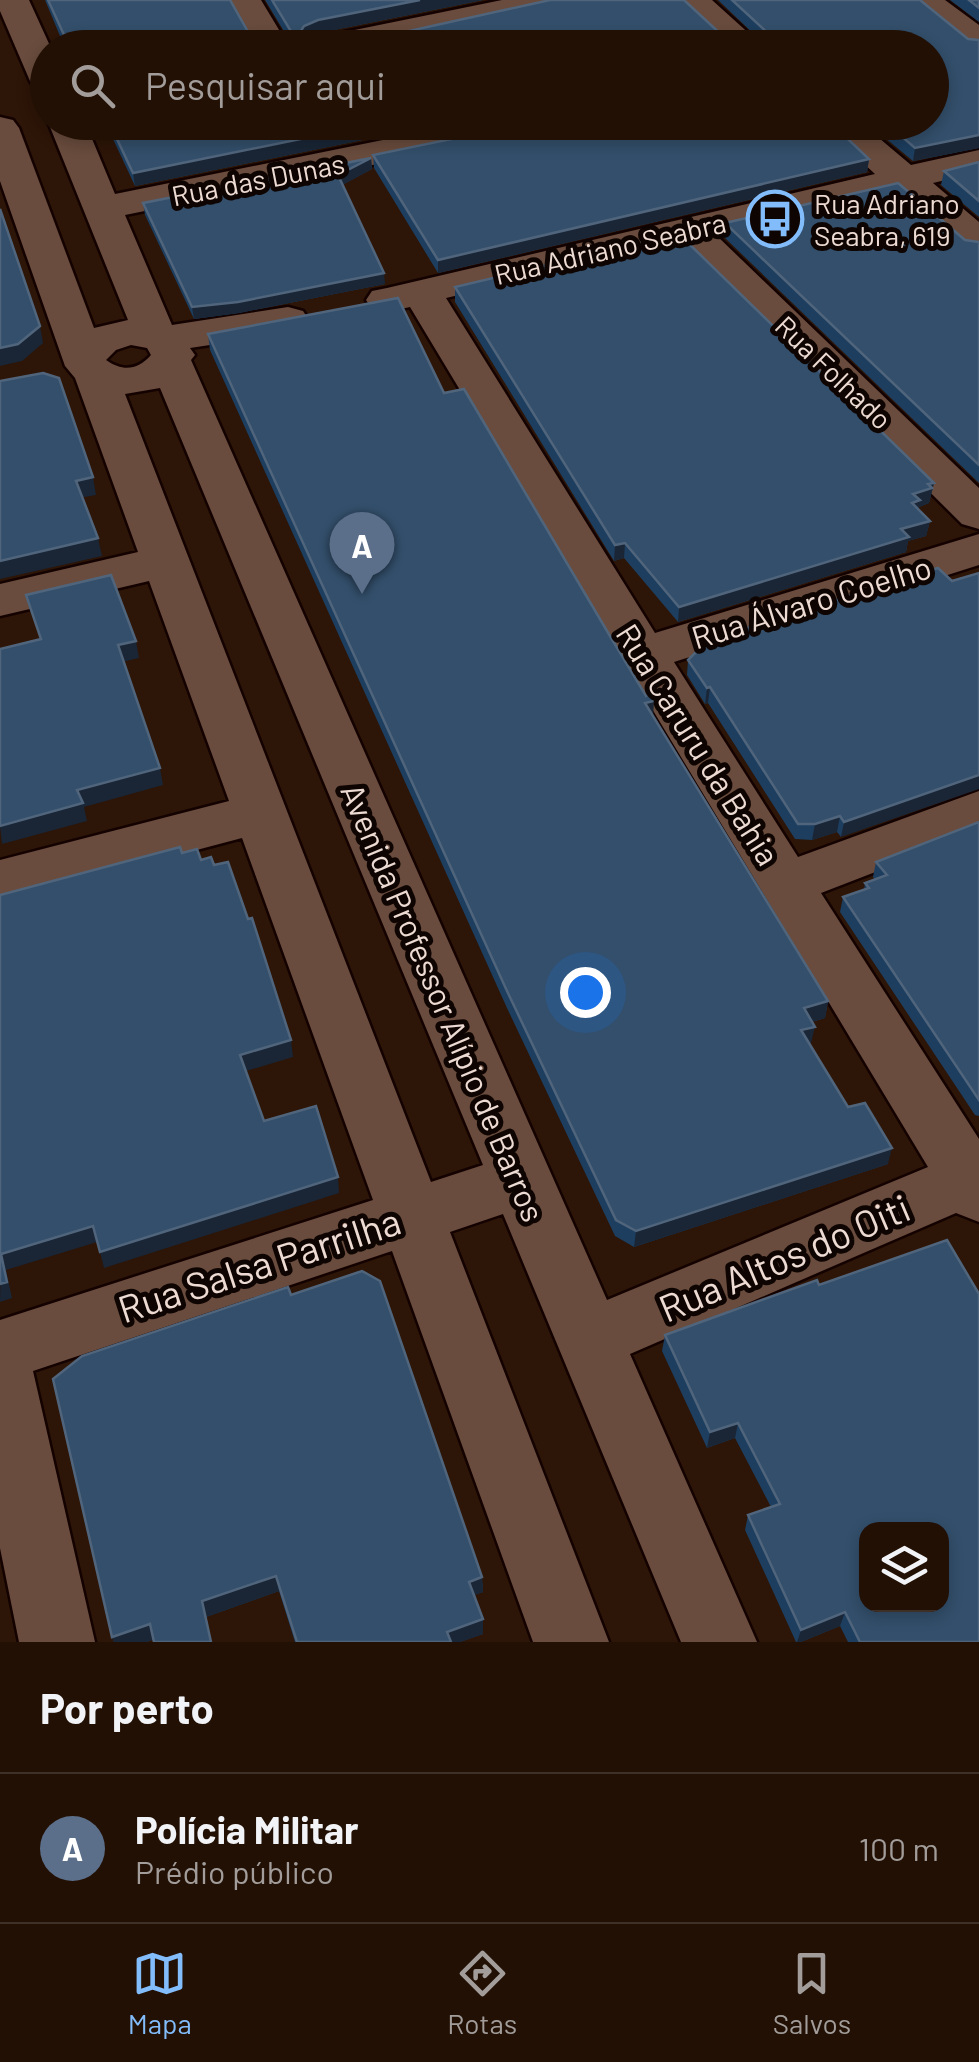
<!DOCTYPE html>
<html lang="pt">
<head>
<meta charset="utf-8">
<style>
	:root { --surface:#221005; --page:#2e1e13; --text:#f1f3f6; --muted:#a29d9a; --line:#3f3027; --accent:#82bcfa }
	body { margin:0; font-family:Barlow,sans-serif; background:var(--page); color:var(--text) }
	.controls { position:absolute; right:30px; bottom:30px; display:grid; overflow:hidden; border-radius:20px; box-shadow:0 5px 15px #0003 }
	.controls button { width:90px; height:90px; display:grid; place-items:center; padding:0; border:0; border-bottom:2px solid var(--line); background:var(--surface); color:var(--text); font:50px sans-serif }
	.you { position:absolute; left:585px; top:992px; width:35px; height:35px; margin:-25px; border:8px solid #fff; border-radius:50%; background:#1a73e8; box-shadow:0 0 0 15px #1a73e833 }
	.badge { display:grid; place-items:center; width:65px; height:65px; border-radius:50%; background:var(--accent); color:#fff; font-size:32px; font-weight:700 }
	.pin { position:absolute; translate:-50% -82px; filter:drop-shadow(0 2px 5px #0008) }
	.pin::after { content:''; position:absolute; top:52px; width:35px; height:30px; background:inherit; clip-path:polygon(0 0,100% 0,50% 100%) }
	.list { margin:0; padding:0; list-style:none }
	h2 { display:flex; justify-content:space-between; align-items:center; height:130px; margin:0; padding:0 40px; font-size:42px }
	h2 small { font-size:32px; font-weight:400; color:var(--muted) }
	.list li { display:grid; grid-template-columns:65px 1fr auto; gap:30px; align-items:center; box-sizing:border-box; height:150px; padding:0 40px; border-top:2px solid var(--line) }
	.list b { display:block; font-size:38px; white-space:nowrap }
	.list p { margin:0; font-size:32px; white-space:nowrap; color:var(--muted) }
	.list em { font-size:32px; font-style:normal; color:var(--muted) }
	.icon { flex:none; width:55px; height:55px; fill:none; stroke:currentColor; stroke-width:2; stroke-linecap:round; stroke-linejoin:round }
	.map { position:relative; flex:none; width:979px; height:1642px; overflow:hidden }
	.search { position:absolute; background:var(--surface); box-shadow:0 5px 15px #0003; left:30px; right:30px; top:30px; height:110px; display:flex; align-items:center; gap:25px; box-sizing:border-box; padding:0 35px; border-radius:55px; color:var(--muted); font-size:38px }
	.sheet { height:280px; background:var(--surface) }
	nav { display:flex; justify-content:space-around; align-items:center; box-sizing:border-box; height:140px; border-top:2px solid var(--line); background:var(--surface); font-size:28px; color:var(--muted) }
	nav a { display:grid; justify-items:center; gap:5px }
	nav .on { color:var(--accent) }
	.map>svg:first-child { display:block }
</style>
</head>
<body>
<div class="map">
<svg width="979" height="1642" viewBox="0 0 979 1642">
	<rect width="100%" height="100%" fill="#2d1507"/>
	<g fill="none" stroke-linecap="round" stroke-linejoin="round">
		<g stroke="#140200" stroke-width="5">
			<g id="minor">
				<path d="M0,0H29L51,48H48V92L35,89L30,81L0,11Z"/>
				<path d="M227,0H261L290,48H255Z"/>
				<path d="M502,0H568L563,7L551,10L373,48H303L308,41L320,37Z"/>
				<path d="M675,0H712L765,48H726Z"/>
				<path d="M906,0H945L979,25V51L967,48Z"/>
				<path d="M0,117L13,120L19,128L94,328L128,320L48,122H85L115,194L472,122H548L543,130L530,133L125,215L172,325L288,307L303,311L309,320L303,329L288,333L190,348L195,355L191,360L607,1300L928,1167L410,307L387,312L372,309L366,300L372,291L387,288L875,174L819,122H860L911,165L979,150V172L933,183L979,222V254L965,251L896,192L716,235L979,488V529L962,524L679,243L446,298L655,633L979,534V565L674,662L798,857L979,791V832L821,893L979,1139V1222L956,1213L630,1354L757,1642H681L503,1214L450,1232L609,1642H533L392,1251L33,1371L95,1642H19L0,1548V1320L373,1200L242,838L0,902V860L229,801L149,581L0,616V584L138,552L75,378L65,366L0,181ZM131,345L147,348L151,355C138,370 123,372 106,360L116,350ZM160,388L483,1165L431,1182L125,394Z"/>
			</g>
		</g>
		<use href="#minor" fill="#694c3d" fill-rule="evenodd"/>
	</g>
	<g fill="#1d3e5f">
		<path d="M45,0H230L251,37L288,38L265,0H483L319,33L305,39H373L550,0H684L725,38L759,39L718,0H920L968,39L979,40V148L913,161L866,122H932V48H65Z"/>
		<path d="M950,0H979V22Z"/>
		<path d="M105,122H451L135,186Z"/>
		<path d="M373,155L869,159L867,172L438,273L374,168Z"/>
		<path d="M371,158L372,169L342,185L385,284L239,313L194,319L145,215L143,203Z"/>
		<path d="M979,162V217L941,185L944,171Z"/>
		<path d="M725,223L979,242V483L724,237Z"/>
		<path d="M455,287L934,483L929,503L919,507L918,509L930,521L926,536L908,541L906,552L678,622L624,558L614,561L455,302Z"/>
		<path d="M208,334L444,393L653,716L828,1001L825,1018L812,1022L811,1043L810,1044L848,1107L888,1164L634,1247L615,1236L507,1008L210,350Z"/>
		<path d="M938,568L841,837L837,832L812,840L795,839L708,703L705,704L687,675L688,660Z"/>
		<path d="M979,822V1116L975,1115L840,912L843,897L864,890L865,883L875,880L873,877L876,862Z"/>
		<path d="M291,1295L482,1577L483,1592L474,1595L483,1619V1634L460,1642H295L279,1591L206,1617L147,1642H114L112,1637Z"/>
		<path d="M665,1335L979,1642H848L840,1626L801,1642H796L745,1530L748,1515L771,1507L735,1438L707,1448L662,1351Z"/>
	</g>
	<g fill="#1a2636">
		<path d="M420,0H483L319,33L305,39L300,48L298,35L304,26L318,20Z"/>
		<path d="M384,122H451L135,186L133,173Z"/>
		<path d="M979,135V148L913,161L915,148Z"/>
		<path d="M371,158L372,169L339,187L338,175Z"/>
		<path d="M869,159L867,172L438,273V260Z"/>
		<path d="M384,273L385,284L239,313L194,319L192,307Z"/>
		<path d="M40,326L43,343L22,361L0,366V348Z"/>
		<path d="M93,477L96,495L79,498L76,481Z"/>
		<path d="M934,483L929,503L919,507L917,516L909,518L913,494L928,484Z"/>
		<path d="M930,521L926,536L908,541L906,552L678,622L679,607L901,529Z"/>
		<path d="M98,538L102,556L0,579V561Z"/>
		<path d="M625,543L624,558L614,561L615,545Z"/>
		<path d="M136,641L139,658L122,662L118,645Z"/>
		<path d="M710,687L708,703L705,704L707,688Z"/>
		<path d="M654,701L653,718L645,703Z"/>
		<path d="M160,768L163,785L84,807L87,821L2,844L0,826L77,790Z"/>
		<path d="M979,775V789L841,837L844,822Z"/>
		<path d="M840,816L837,832L812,840L815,824Z"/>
		<path d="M828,1001L825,1018L801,1025L804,1008Z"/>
		<path d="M815,1027L811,1043L798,1047L801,1030Z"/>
		<path d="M291,1040L293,1057L243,1072L240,1055Z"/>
		<path d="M892,1148L888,1164L634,1247L636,1231Z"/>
		<path d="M338,1177L339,1193L104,1268L100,1252Z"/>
		<path d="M93,1226L97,1242L6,1270L12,1298L0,1302L1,1254Z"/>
		<path d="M738,1423L735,1438L707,1448L710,1432Z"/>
		<path d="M276,1576L279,1591L206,1617L202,1601Z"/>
		<path d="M482,1577L483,1592L470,1597L469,1582Z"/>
		<path d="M845,1612L840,1626L801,1642H797L801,1630Z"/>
		<path d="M483,1619V1634L460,1642H448L447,1632Z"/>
		<path d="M150,1624L154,1639L147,1642H114L112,1637Z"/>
	</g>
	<g fill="#334f6b" stroke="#50657c" stroke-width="2.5" fill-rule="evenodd">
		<path d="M48,0H230L251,37L291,38L292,33L272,0H420L318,20L304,26L298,35L302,39H373L550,0H684L725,38L766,39L770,35L732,0H920L968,39L979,40V135L915,148L885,122H932V48H70Z"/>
		<path d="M969,0H979V8Z"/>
		<path d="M109,122H384L133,173Z"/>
		<path d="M534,122H830L869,159L438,260L373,155Z"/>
		<path d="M371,158L338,175L384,273L238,302L192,307L143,203Z"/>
		<path d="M979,162V201L944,171Z"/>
		<path d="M898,183L965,240L979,242V465L725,223Z"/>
		<path d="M0,209L40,326L18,344L0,348Z"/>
		<path d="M679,234L934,483L928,484L932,488L913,494L920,500L912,503L930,521L901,529L909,537L679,607L625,543L615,545L455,287Z"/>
		<path d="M398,298L444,393L464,389L610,636L646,696L650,693L654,701L645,703L828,1001L804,1008L815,1027L801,1030L848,1107L865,1103L892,1148L636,1231L616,1220L507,991L208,334Z"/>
		<path d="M43,373L59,378L93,477L76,481L98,538L0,561V381Z"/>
		<path d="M938,568L952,581L979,573V775L844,822L840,816L815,824H798L710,687L707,688L688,660L708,640Z"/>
		<path d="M111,575L136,641L118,645L160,768L77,790L83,803L0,826V649L41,639L26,595Z"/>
		<path d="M979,822V1100L843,897L869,888L865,883L887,875L876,862Z"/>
		<path d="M180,847L182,853L197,849L201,860L211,857L214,865L228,862L248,919L252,918L291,1040L240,1055L264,1121L316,1106L338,1177L100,1252L93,1226L1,1254L7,1282L0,1284V895Z"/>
		<path d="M947,1240L979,1294V1642H860L845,1612L801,1630L748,1515L780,1504L738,1423L710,1432L665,1335L817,1280L819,1285ZM866,1530H942V1604H866Z"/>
		<path d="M362,1271L380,1281L482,1577L469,1582L483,1619L447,1632L451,1642H297L276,1576L202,1601L211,1642H154L150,1624L112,1637L53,1379L82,1356L288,1287L291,1295Z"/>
	</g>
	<defs>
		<g id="bus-ring" transform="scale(2.875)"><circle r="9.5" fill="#0e0502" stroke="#82bcfa" stroke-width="1.5"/><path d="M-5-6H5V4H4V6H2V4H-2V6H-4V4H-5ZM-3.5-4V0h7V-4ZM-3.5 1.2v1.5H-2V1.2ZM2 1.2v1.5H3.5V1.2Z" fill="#82bcfa"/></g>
	</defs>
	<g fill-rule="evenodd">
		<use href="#bus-ring" x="775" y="219"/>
	</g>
	<g text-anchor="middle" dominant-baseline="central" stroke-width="10" stroke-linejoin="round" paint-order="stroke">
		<g font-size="28" fill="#eddbd3" stroke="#0e0502">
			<text transform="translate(258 179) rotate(-11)">Rua das Dunas</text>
			<text transform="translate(610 248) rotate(-13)">Rua Adriano Seabra</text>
			<text transform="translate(834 372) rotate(44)">Rua Folhado</text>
		</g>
		<g font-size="28" fill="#eddbd3" stroke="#0e0502" text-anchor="start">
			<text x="814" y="203">Rua Adriano<tspan x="814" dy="32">Seabra, 619</tspan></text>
		</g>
		<g font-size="32" fill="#eddbd3" stroke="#0e0502">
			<text transform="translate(811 601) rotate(-17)">Rua Álvaro Coelho</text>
			<text transform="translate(699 744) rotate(58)">Rua Caruru da Bahia</text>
			<text transform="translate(444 1002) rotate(67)">Avenida Professor Alípio de Barros</text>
		</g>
		<g font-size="38" fill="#eddbd3" stroke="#0e0502">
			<text transform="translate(784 1257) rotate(-23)">Rua Altos do Oiti</text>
			<text transform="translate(259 1264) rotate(-18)">Rua Salsa Parrilha</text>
		</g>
	</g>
</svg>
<div class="controls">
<button><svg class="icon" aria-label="layers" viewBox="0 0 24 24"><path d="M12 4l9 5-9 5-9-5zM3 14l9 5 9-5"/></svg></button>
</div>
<div class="you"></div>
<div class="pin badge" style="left:362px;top:594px;background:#5c6f8a">A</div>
<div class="search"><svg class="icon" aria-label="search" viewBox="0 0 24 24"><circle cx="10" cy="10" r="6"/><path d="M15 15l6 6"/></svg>Pesquisar aqui</div>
</div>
<section class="sheet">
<h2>Por perto<small></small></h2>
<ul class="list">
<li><span class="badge" style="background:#5c6f8a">A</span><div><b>Polícia Militar</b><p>Prédio público</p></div><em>100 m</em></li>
</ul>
</section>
<nav>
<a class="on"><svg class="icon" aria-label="map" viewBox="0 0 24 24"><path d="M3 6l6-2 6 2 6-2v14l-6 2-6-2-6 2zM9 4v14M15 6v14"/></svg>Mapa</a>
<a><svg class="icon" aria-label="directions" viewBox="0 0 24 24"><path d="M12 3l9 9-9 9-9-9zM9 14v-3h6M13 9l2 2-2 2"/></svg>Rotas</a>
<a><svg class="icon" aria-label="saved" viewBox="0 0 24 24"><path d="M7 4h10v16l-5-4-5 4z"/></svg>Salvos</a>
</nav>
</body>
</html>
